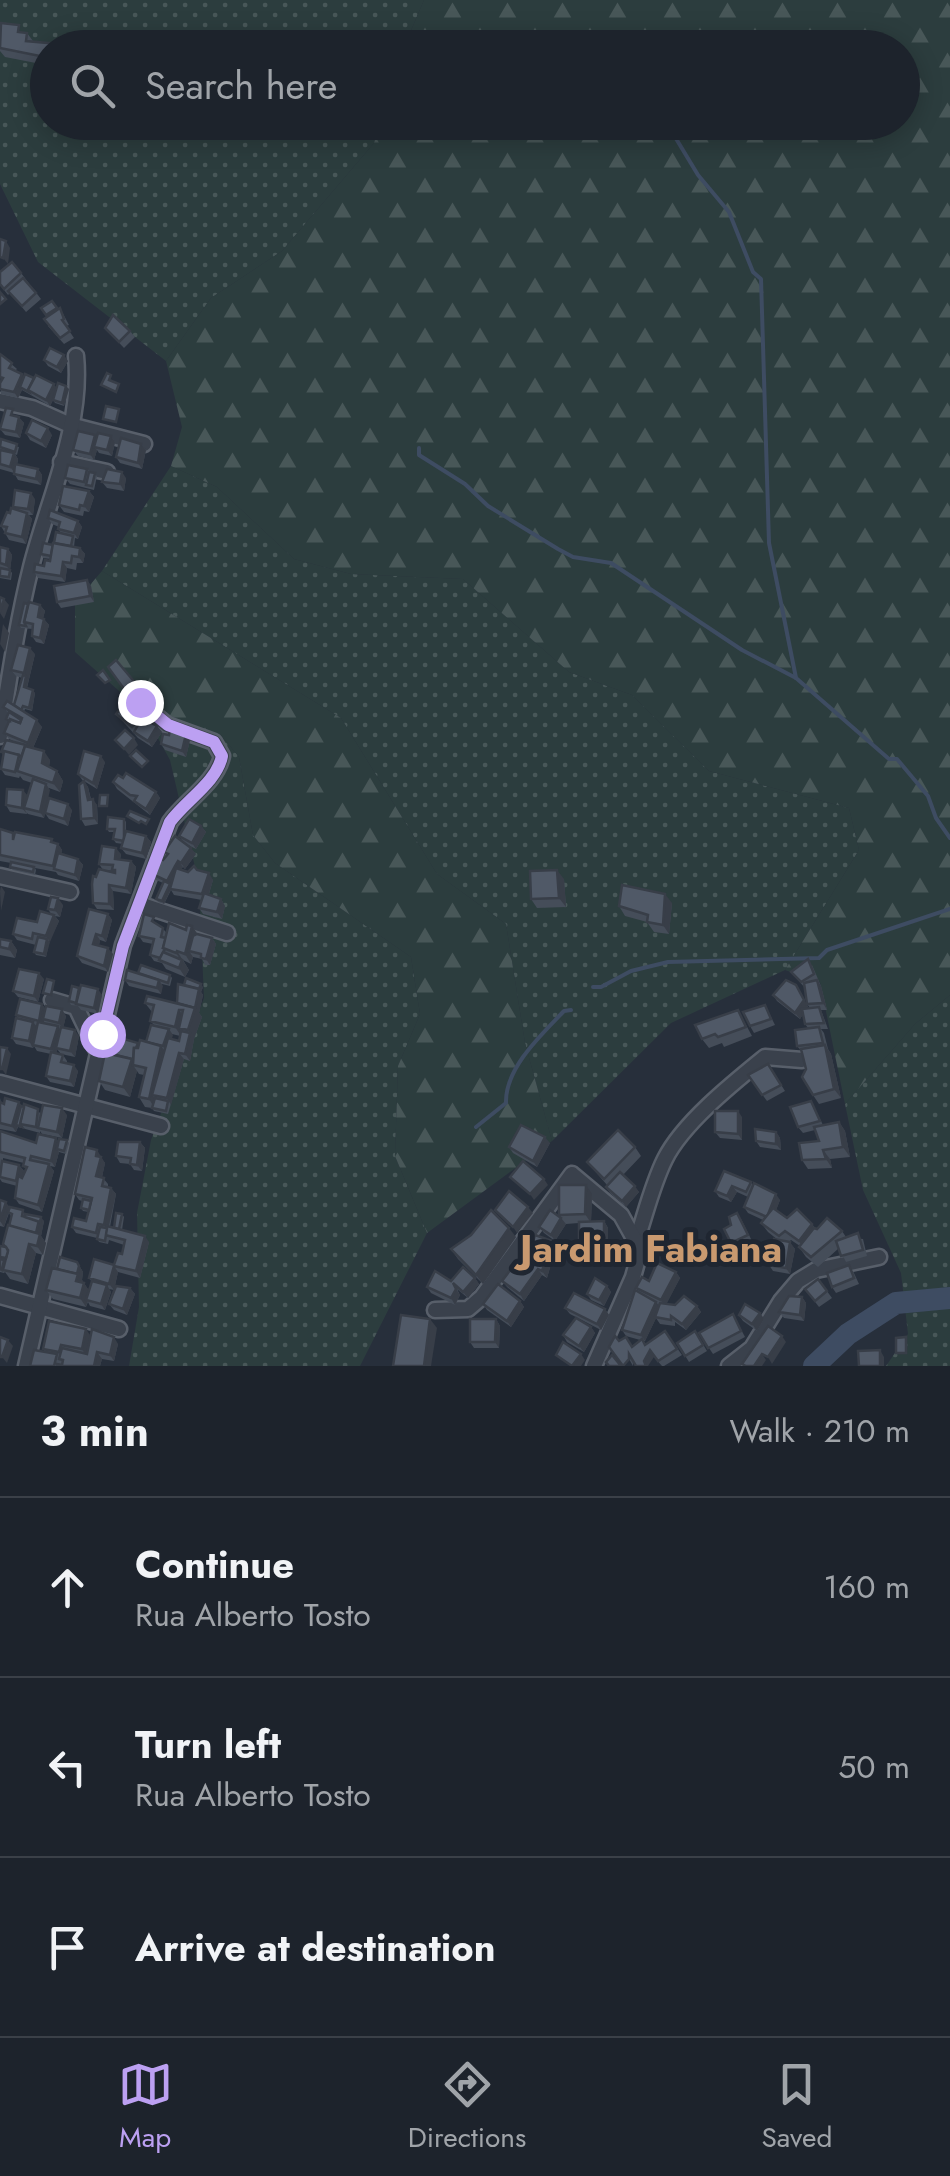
<!DOCTYPE html>
<html lang="en">
<head>
<meta charset="utf-8">
<style>
	:root { --surface:#1d232c; --page:#2a2f38; --text:#f1f3f6; --muted:#a0a4a9; --line:#3b4048; --accent:#bca0f2 }
	body { margin:0; font-family:Jost,sans-serif; background:var(--page); color:var(--text) }
	.stop { position:absolute; width:30px; height:30px; margin:-22px; border:8px solid #bca0f2; border-radius:50%; background:#fff }
	.stop.end { background:#bca0f2; border-color:#fff; box-shadow:0 2px 10px #0008 }
	.list { margin:0; padding:0; list-style:none }
	h2 { display:flex; justify-content:space-between; align-items:center; height:130px; margin:0; padding:0 40px; font-size:42px }
	h2 small { font-size:32px; font-weight:400; color:var(--muted) }
	.list li { display:grid; grid-template-columns:65px 1fr auto; gap:30px; align-items:center; box-sizing:border-box; height:180px; padding:0 40px; border-top:2px solid var(--line) }
	.list b { display:block; font-size:38px; white-space:nowrap }
	.list p { margin:0; font-size:32px; white-space:nowrap; color:var(--muted) }
	.list em { font-size:32px; font-style:normal; color:var(--muted) }
	.icon { flex:none; width:55px; height:55px; fill:none; stroke:currentColor; stroke-width:2; stroke-linecap:round; stroke-linejoin:round }
	.map { position:relative; flex:none; width:950px; height:1366px; overflow:hidden }
	.search { position:absolute; background:var(--surface); box-shadow:0 5px 25px #0003; left:30px; right:30px; top:30px; height:110px; display:flex; align-items:center; gap:25px; box-sizing:border-box; padding:0 35px; border-radius:55px; color:var(--muted); font-size:38px }
	.sheet { height:670px; background:var(--surface) }
	nav { display:flex; justify-content:space-around; align-items:center; box-sizing:border-box; height:140px; border-top:2px solid var(--line); background:var(--surface); font-size:28px; color:var(--muted) }
	nav a { display:grid; justify-items:center; gap:5px }
	nav .on { color:var(--accent) }
	.map>svg:first-child { display:block }
</style>
</head>
<body>
<div class="map">
<svg width="950" height="1366" viewBox="0 0 950 1366">
	<defs>
		<pattern id="grass-dots" width="8" height="8" patternUnits="userSpaceOnUse" patternTransform="scale(2.5)"><rect width="8" height="8" fill="#2c3d3e"/><path d="M2 2h.1M6 6h.1" fill="none" stroke="#485758" stroke-width="1.8" stroke-linecap="round"/></pattern>
		<pattern id="forest-firs" width="22" height="20" patternUnits="userSpaceOnUse" patternTransform="scale(2.5)"><rect width="22" height="20" fill="#2c3d3e"/><path d="M5 1l3.5 6h-7zM16 11l3.5 6h-7z" fill="#485758"/></pattern>
	</defs>
	<rect width="100%" height="100%" fill="#272f3b"/>
	<g fill="url(#grass-dots)">
		<path d="M0,0H424L404,47L48,48V122L380,123L374,143L282,251L211,298L166,361L38,262L0,184Z"/>
		<path d="M171,466L217,487L294,559L351,574L463,579L569,672L632,695L709,771L849,808L859,850L785,970L671,1023L552,1141L525,1043L506,924L437,874L341,718L102,571Z"/>
		<path d="M144,713L221,735L239,757L253,835L275,863L411,957L420,1014L398,1066L395,1156L427,1233L360,1366H129L139,1307L137,1213L151,1140L204,998L199,884L170,760Z"/>
		<path d="M950,995V1366H886L908,1334L901,1273L863,1190L845,1104L915,1024Z"/>
	</g>
	<g fill="url(#forest-firs)">
		<path d="M424,0H950V995L915,1024L845,1104L820,982L785,970L859,850L849,808L709,771L632,695L569,672L463,579L351,574L294,559L217,487L171,466L182,427L166,361L211,298L282,251L374,143L380,123L902,122V48L404,47Z"/>
		<path d="M102,571L341,718L437,874L506,924L525,1043L552,1141L427,1233L395,1156L398,1066L420,1014L411,957L275,863L253,835L239,757L221,735L144,713L75,652V602Z"/>
	</g>
	<g fill="none" stroke-linecap="round" stroke-linejoin="round">
		<g stroke="#3e4c62" stroke-width="4">
			<path d="M666,122L698,175L729,212L753,272L761,279L769,543L796,678"/>
			<path d="M419,448V455L465,484L488,506L558,549L573,557L611,563L742,650L796,678L889,759H897L928,796L936,818L950,838"/>
			<path d="M593,987H601L631,971L668,962L819,958L827,950L950,909"/>
			<path d="M476,1127L506,1103C505,1068 541,1035 564,1011L571,1010"/>
		</g>
		<path stroke="#3e4c62" stroke-width="22" d="M814,1366L848,1334L896,1303L950,1298"/>
		<g stroke="#585f6a" stroke-width="19">
			<g id="minor">
				<path d="M0,401L32,408L70,425L144,444"/>
				<path d="M61,462L107,472"/>
				<path d="M0,736C9,680 17,623 31,567C48,499 83,427 76,356"/>
				<path d="M0,876L70,892"/>
				<path d="M139,904L227,933"/>
				<path d="M52,1000L76,1007L98,1053"/>
				<path d="M0,1083L161,1126"/>
				<path d="M636,1242C645,1216 652,1185 665,1159C683,1123 733,1083 765,1057L802,1060"/>
				<path d="M0,1296L119,1329"/>
				<path d="M435,1310L468,1309L482,1297L572,1174L621,1215L636,1242L638,1259L633,1277L594,1366"/>
				<path d="M26,1366L123,945L170,822C186,800 216,783 222,756L214,742L167,725L140,702"/>
				<path d="M729,1366L752,1348L781,1301L798,1281L816,1270L879,1257"/>
			</g>
		</g>
		<use href="#minor" stroke="#3a414c" stroke-width="14"/>
	</g>
	<g fill="#454d59" fill-rule="evenodd">
		<path d="M0,31L27,33L33,41L48,48V67L46,65L5,57L0,51Z"/>
		<path d="M5,268L21,273L41,299L26,312L10,293L8,295L0,285Z"/>
		<path d="M41,308L58,309L60,308L69,325L66,326L74,338L64,344L48,326V317Z"/>
		<path d="M105,328L130,331L135,337L124,348Z"/>
		<path d="M0,354L17,369L15,371L24,377L56,388L69,389L64,406L55,403L53,400L50,406L22,390L18,398L1,394Z"/>
		<path d="M44,360L68,361L61,373L48,366Z"/>
		<path d="M17,416L24,423L20,438L5,435L0,429Z"/>
		<path d="M26,433L52,435L46,448L30,440Z"/>
		<path d="M111,436L115,442L112,456L99,453L97,450L94,460L78,456L73,450L97,438Z"/>
		<path d="M0,443L19,447L17,455L15,454L18,459L17,465L38,469L42,475L41,485L18,480L14,473L0,469Z"/>
		<path d="M141,444L146,450L142,469L120,463L116,457Z"/>
		<path d="M87,469L97,476L94,490L70,484L65,478Z"/>
		<path d="M126,478L124,491L107,488L102,482Z"/>
		<path d="M89,491L94,497L89,512L84,511L83,516L64,512L59,505Z"/>
		<path d="M35,499L33,515H29L32,519L26,544L9,540L1,526L14,509L13,507Z"/>
		<path d="M48,518L78,521L82,527L78,539L75,538L74,547L80,548L85,554L83,563H77L76,570L67,568L65,582L38,578L34,572L50,561L51,559L43,558L41,554L53,545L61,533L58,529L59,527L52,524Z"/>
		<path d="M0,547L8,549L12,555L10,570L12,573L11,580L0,578Z"/>
		<path d="M87,580L91,586L94,602L61,608L57,602Z"/>
		<path d="M40,605L45,611L43,618L49,625L44,644L36,642L32,636L33,629L21,628L19,625Z"/>
		<path d="M35,654L27,688L35,693L32,711L25,709L24,712L42,727L33,748L50,760L49,767L57,771L63,781L60,792L49,788L47,803L72,810L68,826L49,819L45,813L44,818L28,814L27,813V814L10,812L6,805L28,796L32,783L23,780L20,776L19,778L5,775L1,769L4,755L1,752L17,743L9,739L4,733L9,722L6,719L9,714L3,707L14,705L22,678L16,676L11,670Z"/>
		<path d="M116,660L141,692L131,699L108,667Z"/>
		<path d="M144,712L148,718L147,720L157,726L162,732L152,747L138,738L116,714Z"/>
		<path d="M186,734L190,740L186,757L165,750L161,744L169,735Z"/>
		<path d="M105,762L97,789L84,781L88,787L91,799L97,805L98,824L85,826L81,819L83,781L78,774Z"/>
		<path d="M123,778L156,792L160,798L150,815L117,789L113,782Z"/>
		<path d="M124,819L126,822V831L146,836L151,842L146,859L126,854L121,848L123,844L116,843L113,839L114,832H109L107,829Z"/>
		<path d="M201,826L206,832L196,849L186,844L196,854L185,869L183,867L181,869L188,872L197,870L213,880L209,894L221,899L225,906L222,919L203,914L199,908L202,900L174,895L171,890L164,904L158,902L156,899L163,883L156,880L152,874L167,855L164,852L183,842L179,836Z"/>
		<path d="M0,829L14,835L58,844L62,850L61,854L78,859L83,865L79,881L58,875L56,872L35,868L36,870L35,875L13,870L10,867L11,863L0,861Z"/>
		<path d="M121,854L120,860L131,861L136,867L131,894L113,891L114,910L97,909L93,903L96,877L114,873L113,871L103,870L99,864Z"/>
		<path d="M564,879L566,907L537,908L531,899Z"/>
		<path d="M672,903L669,934L654,932L647,922L625,916L619,906Z"/>
		<path d="M63,905L60,917L55,916L59,921L49,942L46,957L36,955L34,952L36,945L17,940L13,934L51,914L48,909Z"/>
		<path d="M108,914L112,920L106,942L100,940L99,945L113,954L108,972L82,963L77,956Z"/>
		<path d="M158,924L167,933L198,934L212,938L216,944L210,965H205L202,959L193,957L191,964L183,960L189,970L185,977L166,969L162,963L154,961L150,955L153,944L143,942L139,936Z"/>
		<path d="M0,939L11,941L17,950L15,958L0,955Z"/>
		<path d="M812,965L821,986L827,1010H821L828,1029H821L824,1033L828,1049L831,1054L841,1098L819,1104L813,1095L802,1052L797,1046L808,1028L805,1024L803,1014L800,1019L777,1001L773,995L808,1006L807,1008H810L807,1004L805,988L791,972Z"/>
		<path d="M138,973L170,975L172,978L170,986L162,984L161,994L129,986L125,980Z"/>
		<path d="M44,979L38,1002L18,997L13,991Z"/>
		<path d="M203,987L201,992L203,995L199,1013L202,1017L194,1039L190,1061L184,1059L168,1114L154,1111L152,1108L145,1107L139,1097L144,1075L139,1074L137,1071L130,1097L105,1090L99,1081L112,1054L138,1043L146,1042L154,1025L150,1021L152,1012L145,1003H177ZM172,1034L180,1036L179,1041L172,1039Z"/>
		<path d="M79,988L102,995L98,1014L81,1010L78,1006L71,1005L69,1001Z"/>
		<path d="M42,1004L45,1009L66,1016L63,1028L79,1036L75,1057L61,1054L57,1049L56,1053L63,1055L67,1061V1063L78,1071L74,1087L50,1082L46,1076L51,1054L37,1051L34,1046L33,1048L16,1044L12,1038L18,1019L16,1015Z"/>
		<path d="M765,1005L775,1025L754,1033L750,1026Z"/>
		<path d="M738,1010L752,1036L724,1047L722,1043L709,1048L702,1039Z"/>
		<path d="M768,1064L785,1091L767,1101L748,1075Z"/>
		<path d="M0,1098L1,1103L23,1107L41,1113L67,1115L62,1138L42,1134L40,1131V1133L18,1127L16,1132L0,1129Z"/>
		<path d="M811,1101L823,1125L839,1122L845,1131L850,1157L830,1159L832,1168L808,1169L802,1160L819,1141L815,1130L803,1133L798,1127Z"/>
		<path d="M742,1117V1140L720,1138L715,1132Z"/>
		<path d="M0,1131L36,1143L67,1140L69,1143L66,1154L59,1152L55,1167L50,1166L54,1171L42,1212L19,1204L15,1198L17,1186L2,1182L0,1179ZM3,1158L24,1163L23,1166L26,1169L22,1178L24,1171L19,1165L3,1161Z"/>
		<path d="M776,1132L780,1138L781,1150L760,1147L756,1141Z"/>
		<path d="M140,1142L145,1148L142,1171L134,1170L130,1164L120,1163L116,1156Z"/>
		<path d="M550,1143L537,1167L513,1153L509,1147Z"/>
		<path d="M635,1147L641,1156L623,1175L639,1192L626,1207L610,1193L606,1187L607,1185L587,1162Z"/>
		<path d="M102,1156L101,1158L105,1163L102,1177L108,1184V1187L111,1188L116,1194L110,1227L114,1228L122,1214L124,1217L122,1230L149,1242L140,1278L118,1272L114,1290L109,1289L111,1292L105,1310L90,1306L88,1302L86,1307L53,1299L46,1290L57,1269L77,1262L83,1272L82,1280L89,1291L92,1282L89,1278L114,1265L122,1254L124,1245L109,1240L108,1244L99,1242L97,1238L76,1233L72,1227L86,1221L89,1212L83,1211L81,1208L82,1201L79,1200L75,1194Z"/>
		<path d="M751,1182L753,1186L780,1200L776,1210L787,1218L812,1224L815,1228L842,1231L846,1237L863,1239L867,1256L846,1262L839,1248L818,1267L806,1257L799,1247L800,1246L791,1240L789,1242L795,1249L790,1274L773,1271L769,1265L778,1240L768,1232L761,1223L763,1220L748,1213L744,1207L748,1197L737,1192L731,1202L719,1197L715,1191Z"/>
		<path d="M592,1194L591,1222L604,1221L608,1228V1249L583,1250L579,1244V1223L566,1224L555,1241L544,1233L539,1227L561,1218L559,1215Z"/>
		<path d="M0,1200L10,1207L44,1221L41,1236L46,1243L43,1255L36,1253L28,1284L10,1279L5,1272L4,1273L0,1272V1246L6,1248L12,1218L9,1213L4,1227L0,1226Z"/>
		<path d="M741,1219L752,1241L735,1249L731,1243Z"/>
		<path d="M516,1237L483,1284L458,1259L451,1249Z"/>
		<path d="M556,1247L547,1278L542,1275L524,1301L507,1287L502,1281L527,1262Z"/>
		<path d="M853,1271L859,1284L836,1293L832,1287Z"/>
		<path d="M676,1272L680,1278L666,1304L697,1306L701,1312L686,1330L675,1322V1326L660,1324L656,1318L645,1341H643L645,1345L665,1331L682,1355L664,1366H662L654,1357L633,1362V1366L619,1341L632,1346L640,1340L626,1336L622,1330L639,1292L636,1288L649,1281Z"/>
		<path d="M475,1278L479,1284L468,1298L457,1289L460,1295L455,1305L431,1293L427,1287Z"/>
		<path d="M818,1279L832,1298L819,1307L805,1289Z"/>
		<path d="M607,1286L611,1292L604,1306L591,1300L587,1294Z"/>
		<path d="M130,1288L135,1294L127,1315L114,1310L109,1304Z"/>
		<path d="M802,1297L806,1303L804,1321L784,1318L779,1312Z"/>
		<path d="M520,1301L524,1307L511,1327L487,1310L483,1304Z"/>
		<path d="M565,1308L605,1309L609,1315L601,1330L570,1314Z"/>
		<path d="M760,1313L764,1319L757,1331L743,1321L739,1315Z"/>
		<path d="M733,1314L745,1337L713,1354L699,1333Z"/>
		<path d="M496,1319L500,1326L499,1348H474L470,1342Z"/>
		<path d="M591,1327L595,1333L584,1352L567,1342L563,1335Z"/>
		<path d="M695,1331L707,1351L689,1362L677,1343Z"/>
		<path d="M90,1335L118,1344L114,1361L102,1359L100,1366H30L45,1352L43,1349Z"/>
	</g>
	<g fill="#383e48">
		<path d="M6,241L10,248L8,264L3,258Z"/>
		<path d="M64,355L68,361L61,373L57,367Z"/>
		<path d="M22,374L26,380L20,387L22,390L18,398L14,392Z"/>
		<path d="M54,384L58,390L50,406L46,400Z"/>
		<path d="M66,386L69,389L64,406L62,403Z"/>
		<path d="M19,417L24,423L20,438L16,432Z"/>
		<path d="M48,428L52,435L46,448L41,441Z"/>
		<path d="M95,435L99,441L94,447L97,450L94,460L90,454Z"/>
		<path d="M111,436L115,442L112,456L107,450Z"/>
		<path d="M141,444L146,450L142,469L138,463Z"/>
		<path d="M14,453L18,459L15,473L10,467Z"/>
		<path d="M38,469L42,475L41,485L36,479Z"/>
		<path d="M122,472L126,478L124,491L120,484Z"/>
		<path d="M89,491L94,497L89,512L84,506Z"/>
		<path d="M31,493L35,499L33,515L28,509Z"/>
		<path d="M27,513L32,519L26,544L22,537Z"/>
		<path d="M78,521L82,527L78,539L74,533Z"/>
		<path d="M80,548L85,554L83,563L79,557Z"/>
		<path d="M8,549L12,555L10,571L6,565Z"/>
		<path d="M63,562L67,568L65,582L61,576Z"/>
		<path d="M87,580L91,586L94,602L90,596Z"/>
		<path d="M4,599L9,605L4,619L0,613Z"/>
		<path d="M40,605L45,611L42,623L38,617Z"/>
		<path d="M44,619L49,625L44,644L40,638Z"/>
		<path d="M3,624L9,633L5,652L0,644Z"/>
		<path d="M30,648L35,654L26,691L24,687L26,676L24,673Z"/>
		<path d="M33,690L35,693L32,711L29,708Z"/>
		<path d="M37,720L42,727L32,750L28,743Z"/>
		<path d="M157,726L162,732L152,747L148,741Z"/>
		<path d="M186,734L190,740L186,757L182,751Z"/>
		<path d="M134,738L138,745L129,755L124,749Z"/>
		<path d="M44,751L50,760L48,772L42,763Z"/>
		<path d="M101,756L105,762L97,789L93,783Z"/>
		<path d="M57,771L63,781L60,792L53,783Z"/>
		<path d="M84,781L88,787L92,806L88,800Z"/>
		<path d="M46,784L50,790L44,818L40,812Z"/>
		<path d="M23,790L28,796L24,808L27,814L22,808Z"/>
		<path d="M156,792L160,798L150,815L146,809Z"/>
		<path d="M93,799L97,805L98,824L94,818Z"/>
		<path d="M68,804L72,810L68,826L64,819Z"/>
		<path d="M201,826L206,832L196,849L192,843Z"/>
		<path d="M146,836L151,842L146,859L142,853Z"/>
		<path d="M58,844L62,850L58,870L53,866Z"/>
		<path d="M116,848L121,854L119,865L115,859Z"/>
		<path d="M191,848L196,854L185,869L181,863Z"/>
		<path d="M78,859L83,865L79,881L75,875Z"/>
		<path d="M131,861L136,867L131,894L126,888Z"/>
		<path d="M178,861L183,867L179,872L172,887L167,881L175,866Z"/>
		<path d="M557,870L564,879L566,907L559,898Z"/>
		<path d="M209,873L213,880L207,900L202,894Z"/>
		<path d="M170,884L172,887L164,904L162,901Z"/>
		<path d="M109,885L113,891L114,910L109,904Z"/>
		<path d="M1,886L5,892L1,911L0,891Z"/>
		<path d="M665,894L672,903L669,934L663,925Z"/>
		<path d="M58,898L63,905L60,917L55,910Z"/>
		<path d="M221,899L225,906L222,919L217,912Z"/>
		<path d="M108,914L112,920L106,942L102,936Z"/>
		<path d="M54,915L59,921L50,942L46,936Z"/>
		<path d="M192,926L199,936L189,951L193,957L191,964L185,954Z"/>
		<path d="M96,934L100,940L98,950L93,944Z"/>
		<path d="M212,938L216,944L210,965L206,959Z"/>
		<path d="M47,939L50,942L46,957L44,954Z"/>
		<path d="M11,941L17,950L15,958L9,949Z"/>
		<path d="M108,948L113,954L108,972L104,966Z"/>
		<path d="M177,951L189,970L185,977L179,968L182,962L176,953Z"/>
		<path d="M39,973L44,979L38,1002L34,996Z"/>
		<path d="M159,980L163,986L161,994L157,988Z"/>
		<path d="M817,980L821,986L827,1010L823,1003Z"/>
		<path d="M201,984L203,987L201,992L203,995L199,1013L202,1017L194,1039L190,1061L185,1054L190,1033L188,1030Z"/>
		<path d="M98,989L102,995L98,1014L94,1008Z"/>
		<path d="M800,992L808,1006L800,1019L795,1013Z"/>
		<path d="M42,1004L46,1010L43,1027L39,1021Z"/>
		<path d="M62,1009L66,1016L63,1029L59,1023Z"/>
		<path d="M179,1010L186,1019L179,1028L182,1032L181,1036L175,1027Z"/>
		<path d="M33,1022L38,1028L33,1048L29,1041Z"/>
		<path d="M58,1026L62,1033L56,1055L51,1049Z"/>
		<path d="M169,1029L173,1035L168,1052L163,1046Z"/>
		<path d="M75,1030L79,1036L75,1057L70,1051Z"/>
		<path d="M825,1045L831,1054L841,1098L834,1089Z"/>
		<path d="M161,1046L168,1055L152,1095L157,1101L155,1109L149,1099Z"/>
		<path d="M7,1048L11,1054L6,1075L2,1069Z"/>
		<path d="M179,1053L184,1059L171,1105L167,1098Z"/>
		<path d="M132,1059L133,1065L137,1071L130,1097L123,1087Z"/>
		<path d="M74,1065L78,1071L74,1087L70,1081Z"/>
		<path d="M19,1102L24,1108L16,1132L12,1126Z"/>
		<path d="M62,1108L67,1115L62,1138L57,1132Z"/>
		<path d="M738,1111L742,1117V1140L738,1134Z"/>
		<path d="M839,1122L845,1131L850,1157L843,1147Z"/>
		<path d="M776,1132L780,1138L781,1150L776,1144Z"/>
		<path d="M545,1137L550,1143L537,1167L533,1161Z"/>
		<path d="M56,1138L61,1145L57,1149L59,1152L55,1167L51,1161Z"/>
		<path d="M140,1142L145,1148L142,1171L137,1165Z"/>
		<path d="M97,1150L105,1163L101,1182L96,1176Z"/>
		<path d="M823,1150L830,1159L832,1168L826,1159Z"/>
		<path d="M49,1164L54,1171L42,1212L38,1205Z"/>
		<path d="M19,1165L24,1171L20,1187L16,1181Z"/>
		<path d="M544,1179L548,1185L534,1200L530,1194Z"/>
		<path d="M586,1185L592,1194L591,1223L585,1214Z"/>
		<path d="M635,1186L639,1192L626,1207L622,1201Z"/>
		<path d="M732,1186L737,1192L731,1202L727,1196Z"/>
		<path d="M111,1188L116,1194L108,1230L104,1225Z"/>
		<path d="M776,1194L780,1200L771,1224L767,1217Z"/>
		<path d="M6,1202L10,1208L4,1227L0,1221Z"/>
		<path d="M528,1207L533,1213L517,1233L513,1227Z"/>
		<path d="M41,1217L44,1221L41,1236L46,1243L43,1255L37,1246L36,1233L39,1220Z"/>
		<path d="M561,1218L566,1224L555,1241L551,1235Z"/>
		<path d="M604,1221L608,1228V1249L604,1243Z"/>
		<path d="M812,1224L818,1233L805,1250L799,1241Z"/>
		<path d="M509,1228L516,1237L483,1284L476,1275Z"/>
		<path d="M145,1236L149,1242L140,1278L136,1271Z"/>
		<path d="M552,1241L556,1247L547,1278L542,1271Z"/>
		<path d="M790,1242L795,1249L790,1274L786,1268Z"/>
		<path d="M29,1244L36,1253L28,1284L22,1274Z"/>
		<path d="M77,1262L83,1272L82,1280L90,1292L86,1307L80,1298L76,1281Z"/>
		<path d="M114,1266L118,1272L114,1290L109,1284Z"/>
		<path d="M538,1269L542,1275L524,1301L520,1294Z"/>
		<path d="M676,1272L680,1278L665,1307L661,1300Z"/>
		<path d="M475,1278L479,1284L468,1298L463,1292Z"/>
		<path d="M107,1285L111,1292L105,1310L101,1304Z"/>
		<path d="M607,1286L611,1292L604,1306L599,1300Z"/>
		<path d="M130,1288L135,1294L127,1315L123,1309Z"/>
		<path d="M456,1289L460,1295L455,1305L451,1298Z"/>
		<path d="M802,1297L806,1303L804,1321L800,1315Z"/>
		<path d="M520,1301L524,1307L511,1327L507,1321Z"/>
		<path d="M656,1302L661,1308L645,1341L641,1335Z"/>
		<path d="M697,1306L701,1312L686,1330L682,1324Z"/>
		<path d="M605,1309L609,1315L601,1330L597,1324Z"/>
		<path d="M760,1313L764,1319L757,1331L752,1324Z"/>
		<path d="M430,1319L437,1328L431,1366H424Z"/>
		<path d="M496,1319L500,1326L499,1348L495,1342Z"/>
		<path d="M591,1327L595,1333L584,1352L579,1346Z"/>
		<path d="M86,1329L90,1335L86,1356L82,1349Z"/>
		<path d="M782,1336L786,1342L772,1364L768,1357Z"/>
		<path d="M114,1337L118,1344L114,1361L110,1355Z"/>
		<path d="M8,1340L13,1346L7,1363L2,1357Z"/>
		<path d="M650,1350L654,1357L648,1366H646L644,1361Z"/>
		<path d="M880,1350L884,1357V1366H880Z"/>
		<path d="M97,1352L102,1359L100,1366H94Z"/>
		<path d="M581,1354L585,1360L581,1366H572Z"/>
		<path d="M762,1354L766,1360L762,1366H754Z"/>
	</g>
	<g fill="#505967" stroke="#383e48" stroke-width="2.5">
		<path d="M1,23L19,25L18,32L27,33L26,41L59,44V48H48V64L45,63V57L0,48Z"/>
		<path d="M0,239L6,241L3,258L0,257Z"/>
		<path d="M12,262L21,273L4,289L0,284V272Z"/>
		<path d="M23,278L36,293L22,306L8,291Z"/>
		<path d="M0,292L6,299L0,304Z"/>
		<path d="M52,301L57,308L46,315L41,308Z"/>
		<path d="M60,308L64,319L62,320L70,331L60,338L44,319Z"/>
		<path d="M113,315L130,331L119,342L105,328Z"/>
		<path d="M50,348L64,355L57,367L44,360Z"/>
		<path d="M0,354L12,363L9,368L22,374L14,392L0,389V383L3,378L0,377Z"/>
		<path d="M107,373L111,375L109,380L119,384L116,392L101,385Z"/>
		<path d="M25,374L34,378L28,390L29,392L20,387Z"/>
		<path d="M36,375L54,384L46,400L28,390Z"/>
		<path d="M58,383L66,386L62,403L53,400Z"/>
		<path d="M106,406L119,409L116,422L103,419Z"/>
		<path d="M6,408L13,409L11,415L19,417L16,432L0,429Z"/>
		<path d="M32,420L48,428L41,441L26,433Z"/>
		<path d="M78,431L95,435L90,454L73,450Z"/>
		<path d="M98,433L111,436L107,450L94,447Z"/>
		<path d="M121,438L141,444L138,463L116,457Z"/>
		<path d="M1,439L17,444L15,452L0,447Z"/>
		<path d="M0,450L14,453L10,467L0,464Z"/>
		<path d="M15,464L38,469L36,479L14,474Z"/>
		<path d="M68,465L87,469L84,482L65,478Z"/>
		<path d="M107,469L122,472L120,484L102,482Z"/>
		<path d="M89,472L95,473L92,486L86,485Z"/>
		<path d="M63,486L89,491L84,506L80,505L79,510L59,505Z"/>
		<path d="M15,490L31,493L28,509L13,507Z"/>
		<path d="M11,508L27,513L22,537L5,533L7,527L1,526L7,512L10,513Z"/>
		<path d="M50,510L78,521L74,533L58,529L60,522L48,518Z"/>
		<path d="M56,532L73,536L71,546L54,543Z"/>
		<path d="M43,543L53,545L51,556L41,554Z"/>
		<path d="M53,543L80,548L79,557L72,556L71,563L63,562L61,576L34,572L35,564L44,566L45,560L50,561Z"/>
		<path d="M0,547L8,549L6,565L0,563Z"/>
		<path d="M0,568L10,570L9,577L0,576Z"/>
		<path d="M87,580L90,596L57,602L54,586Z"/>
		<path d="M0,597L4,599L0,612Z"/>
		<path d="M29,602L40,605L38,617L44,619L40,638L32,636L33,624L24,622Z"/>
		<path d="M24,603L28,604L24,622L26,626L19,625Z"/>
		<path d="M18,645L30,648L24,673L11,670Z"/>
		<path d="M116,660L137,685L127,693L108,667Z"/>
		<path d="M103,670L110,680L105,683L97,675Z"/>
		<path d="M23,675L26,676L24,687L33,690L29,708L23,706L21,710L14,705Z"/>
		<path d="M128,699L144,712L140,717L157,726L148,741L134,732L138,725L135,723L132,727L116,714Z"/>
		<path d="M7,701L37,720L28,743L4,733L10,719L20,723L22,718L3,707Z"/>
		<path d="M9,712L21,720L20,723L10,719V721L6,719Z"/>
		<path d="M125,730L134,738L124,749L115,740Z"/>
		<path d="M170,730L186,734L182,751L161,744L163,734L169,735Z"/>
		<path d="M6,740L30,746V747L25,746L21,758L19,755L1,752Z"/>
		<path d="M25,746L44,751L42,763L57,771L53,783L17,771Z"/>
		<path d="M136,750L148,761L142,767L130,756Z"/>
		<path d="M4,751L19,755L15,772L1,769Z"/>
		<path d="M84,751L101,756L93,783L78,774Z"/>
		<path d="M126,773L156,792L146,809L134,801L137,796L130,795L113,782L118,775L123,778Z"/>
		<path d="M33,779L46,784L40,812L24,808Z"/>
		<path d="M84,781L88,800L93,799L94,818L81,819L79,785Z"/>
		<path d="M7,789L23,790L22,808L6,805Z"/>
		<path d="M100,795H108L107,806H99Z"/>
		<path d="M49,798L68,804L64,819L45,813Z"/>
		<path d="M130,811L149,819L146,824L141,821L139,823L127,816Z"/>
		<path d="M108,817L124,819V841L113,839L115,829H107Z"/>
		<path d="M189,819L201,826L192,843L179,836Z"/>
		<path d="M0,829L13,833V840L15,832L52,839L51,842L58,844L53,866L0,855Z"/>
		<path d="M126,831L146,836L142,853L121,848Z"/>
		<path d="M175,836L191,848L181,863L178,861L175,866L167,881L152,874L158,858L163,860L168,854L164,852Z"/>
		<path d="M102,846L116,848L115,859L131,861L126,888L109,885V904L93,903L92,884L93,876L96,877L99,869L115,873V870H112L113,865L99,864Z"/>
		<path d="M58,853L78,859L75,875L54,869Z"/>
		<path d="M11,862L34,867L33,872L10,867Z"/>
		<path d="M194,866L197,870L209,873L202,894L170,889L176,868L188,872Z"/>
		<path d="M557,870L559,898L531,899L530,871Z"/>
		<path d="M164,881L170,884L162,901L156,899Z"/>
		<path d="M622,885L665,894L663,925L647,922L648,915L619,906Z"/>
		<path d="M204,893L221,899L217,912L199,908Z"/>
		<path d="M51,897L58,898L55,910L48,909Z"/>
		<path d="M89,909L108,914L102,936L96,934L93,944L108,948L104,966L77,956Z"/>
		<path d="M40,911L54,915L46,936L33,933L32,939L13,934L17,918L37,922Z"/>
		<path d="M144,914L154,917L152,921L163,928L161,937L166,938L163,948L165,949L160,958L150,955L154,939L139,936Z"/>
		<path d="M169,923L186,930L187,925L192,926L185,954L177,951L176,953L163,948Z"/>
		<path d="M197,934L212,938L206,959L201,958V954L189,951L193,936Z"/>
		<path d="M38,937L47,939L44,954L34,952Z"/>
		<path d="M0,939L11,941L9,949L0,947Z"/>
		<path d="M163,952L182,960L179,968L159,960Z"/>
		<path d="M808,959L814,974L801,982L791,972Z"/>
		<path d="M141,965L170,975L168,983L138,973Z"/>
		<path d="M19,969L39,973L34,996L13,991Z"/>
		<path d="M127,970L159,980L157,988L125,980Z"/>
		<path d="M186,978L201,984L199,989L184,985Z"/>
		<path d="M47,979L54,981L51,995L43,993Z"/>
		<path d="M786,980L796,985L804,1000L795,1013L773,995Z"/>
		<path d="M817,980L823,1003L807,1004L804,983Z"/>
		<path d="M178,984L199,989L195,1008L177,1003Z"/>
		<path d="M81,985L98,989L94,1008L76,1004Z"/>
		<path d="M72,986L79,988L76,1003L69,1001Z"/>
		<path d="M147,996L195,1008L188,1030L179,1028L183,1010H179L175,1027L150,1021L154,1005L145,1003Z"/>
		<path d="M20,999L42,1004L39,1021L16,1015Z"/>
		<path d="M765,1005L771,1019L750,1026L743,1012Z"/>
		<path d="M46,1006L62,1009L59,1023L43,1019Z"/>
		<path d="M819,1007L824,1023L805,1024L802,1009Z"/>
		<path d="M738,1010L746,1027L718,1037L715,1034L702,1039L695,1025Z"/>
		<path d="M16,1018L33,1022L29,1041L12,1038Z"/>
		<path d="M38,1022L58,1026L51,1049L33,1045Z"/>
		<path d="M151,1025L169,1029L163,1046L146,1042Z"/>
		<path d="M61,1027L75,1030L70,1051L56,1048Z"/>
		<path d="M819,1027L823,1043L797,1046L795,1030Z"/>
		<path d="M181,1031L190,1033L185,1054L179,1053L167,1098L152,1095L168,1038L179,1041Z"/>
		<path d="M117,1037L138,1043L136,1048H134L133,1061L132,1059L112,1054Z"/>
		<path d="M140,1040L161,1046L149,1099L139,1097L146,1068L133,1065L134,1048H138Z"/>
		<path d="M825,1045L834,1089L813,1095L802,1077L806,1069L801,1049Z"/>
		<path d="M0,1047L7,1048L2,1069H0Z"/>
		<path d="M51,1052L63,1055L61,1062L74,1065L70,1081L46,1076Z"/>
		<path d="M105,1053L132,1059L123,1087L99,1081Z"/>
		<path d="M768,1064L781,1085L762,1095L748,1075Z"/>
		<path d="M5,1098L19,1102L12,1126L0,1123V1102L4,1104Z"/>
		<path d="M155,1098L168,1101L166,1111L152,1108Z"/>
		<path d="M811,1101L820,1121L798,1127L790,1107Z"/>
		<path d="M24,1104L38,1109L36,1127L20,1124Z"/>
		<path d="M43,1105L62,1108L57,1132L38,1128Z"/>
		<path d="M21,1106L24,1107L20,1124L22,1127L16,1125Z"/>
		<path d="M715,1111H738V1134L715,1132Z"/>
		<path d="M839,1122L843,1147L823,1150L826,1159L802,1160L799,1143L819,1141L814,1127Z"/>
		<path d="M521,1125L545,1137L533,1161L509,1147Z"/>
		<path d="M755,1129L776,1132V1144L756,1141Z"/>
		<path d="M618,1130L635,1147L604,1179L587,1162Z"/>
		<path d="M0,1131L36,1143L38,1134L56,1138L51,1161L31,1156L30,1160L49,1164L38,1205L15,1198L18,1176L22,1178L27,1167L23,1166L25,1158L0,1152Z"/>
		<path d="M59,1139L67,1140L64,1151L57,1149Z"/>
		<path d="M118,1142H140L137,1165L130,1164L131,1158L116,1156Z"/>
		<path d="M85,1147L97,1150L96,1156L101,1157L96,1176L104,1178L102,1186L111,1188L104,1225L98,1224L96,1233L72,1227L74,1218L86,1221L92,1198L75,1194Z"/>
		<path d="M2,1161L19,1165L16,1181L0,1177Z"/>
		<path d="M523,1161L544,1179L530,1194L510,1177Z"/>
		<path d="M724,1171L751,1182L746,1192L732,1186L727,1196L715,1191Z"/>
		<path d="M620,1172L635,1186L622,1201L606,1187Z"/>
		<path d="M754,1183L776,1194L767,1217L744,1207Z"/>
		<path d="M559,1185H586L585,1214L559,1215Z"/>
		<path d="M509,1191L528,1207L513,1227L495,1210Z"/>
		<path d="M83,1199L91,1201L89,1210L81,1208Z"/>
		<path d="M0,1200L6,1202L0,1221Z"/>
		<path d="M10,1207L23,1210L22,1216L39,1220L36,1233L9,1226L12,1214L8,1212Z"/>
		<path d="M773,1208L787,1218L797,1209L812,1224L799,1241L785,1231L779,1236L761,1223Z"/>
		<path d="M491,1210L509,1228L476,1275L451,1249L471,1235Z"/>
		<path d="M550,1210L561,1218L551,1235L539,1227Z"/>
		<path d="M116,1213L122,1214L119,1229L114,1228Z"/>
		<path d="M737,1213L748,1235L731,1243L724,1229L731,1225L729,1217Z"/>
		<path d="M25,1214L41,1217L40,1222L25,1217Z"/>
		<path d="M827,1218L842,1231L811,1257L799,1247L814,1228L817,1229Z"/>
		<path d="M604,1221V1243L579,1244V1222Z"/>
		<path d="M8,1225L40,1234L37,1246L29,1244L22,1274L3,1270L8,1250L3,1244Z"/>
		<path d="M107,1226L145,1236L136,1271L114,1266L109,1284L89,1278L94,1259L114,1265L118,1253L122,1254L125,1240L105,1235Z"/>
		<path d="M100,1227L107,1228L105,1241L97,1239Z"/>
		<path d="M858,1233L863,1250L841,1256L836,1241Z"/>
		<path d="M535,1235L552,1241L542,1271L538,1269L520,1294L502,1281L520,1257L527,1262Z"/>
		<path d="M774,1239L790,1242L786,1268L769,1265Z"/>
		<path d="M0,1246L6,1247L8,1251L6,1258L0,1257Z"/>
		<path d="M60,1257L77,1262L79,1266L77,1274L57,1269Z"/>
		<path d="M0,1259L4,1260L2,1270L0,1269Z"/>
		<path d="M657,1263L676,1272L661,1300L636,1288L642,1277L649,1281Z"/>
		<path d="M849,1265L854,1278L832,1287L827,1273Z"/>
		<path d="M463,1267L475,1278L463,1292L453,1283L456,1289L451,1298L427,1287L435,1271L451,1281Z"/>
		<path d="M52,1268L78,1274L76,1281L84,1283L80,1298L46,1290Z"/>
		<path d="M595,1278L607,1286L599,1300L587,1294Z"/>
		<path d="M818,1279L827,1291L815,1301L805,1289Z"/>
		<path d="M92,1281L107,1285L101,1304L86,1300Z"/>
		<path d="M498,1284L520,1301L507,1321L483,1304Z"/>
		<path d="M116,1286L130,1288L123,1309L109,1304Z"/>
		<path d="M635,1290L656,1302L641,1335L622,1330Z"/>
		<path d="M574,1293L605,1309L597,1324L565,1308Z"/>
		<path d="M684,1296L697,1306L682,1324L671,1316V1320L655,1317L660,1303L675,1305Z"/>
		<path d="M789,1296L802,1297L800,1315L779,1312Z"/>
		<path d="M745,1304L760,1313L752,1324L739,1315Z"/>
		<path d="M733,1314L741,1331L708,1348L699,1333Z"/>
		<path d="M401,1315L430,1319L424,1366H393Z"/>
		<path d="M576,1318L591,1327L579,1346L563,1335Z"/>
		<path d="M470,1319H496L495,1342H470Z"/>
		<path d="M49,1321L86,1329L82,1349L61,1345L59,1352L43,1349Z"/>
		<path d="M768,1326L782,1336L768,1357L762,1354L754,1366H746L742,1364Z"/>
		<path d="M92,1329L114,1337L110,1355L97,1352L94,1366H57V1364L62,1365L63,1360L59,1359L62,1348L87,1354Z"/>
		<path d="M665,1331L677,1349L658,1361L650,1350L644,1361L646,1366H636L629,1354V1359L623,1366L609,1347L615,1336L619,1341L626,1337L632,1347L642,1339L645,1345Z"/>
		<path d="M695,1331L703,1345L685,1356L677,1343Z"/>
		<path d="M0,1337L8,1340L2,1357H0Z"/>
		<path d="M906,1337V1353H896V1338Z"/>
		<path d="M563,1342L581,1354L572,1366L556,1355Z"/>
		<path d="M34,1350L57,1354L54,1366H30Z"/>
		<path d="M880,1350V1366H859L858,1351Z"/>
		<path d="M612,1355L621,1366H609L606,1362Z"/>
	</g>
	<g fill="none" stroke-linecap="round" stroke-linejoin="round">
		<path stroke="#bca0f2" stroke-width="12" d="M102,1034L123,946L170,822C186,800 217,782 222,756L214,742L168,725L140,702"/>
	</g>
	<g text-anchor="middle" dominant-baseline="central" stroke-width="10" stroke-linejoin="round" paint-order="stroke">
		<g font-size="38" font-weight="bold" fill="#c9996f" stroke="#1f2631">
			<text x="651" y="1248">Jardim Fabiana</text>
		</g>
	</g>
</svg>
<div class="stop" style="left:102px;top:1034px"></div>
<div class="stop end" style="left:140px;top:702px"></div>
<div class="search"><svg class="icon" aria-label="search" viewBox="0 0 24 24"><circle cx="10" cy="10" r="6"/><path d="M15 15l6 6"/></svg>Search here</div>
</div>
<section class="sheet">
<h2>3 min<small>Walk · 210 m</small></h2>
<ul class="list">
<li><svg class="icon" aria-label="ahead" viewBox="0 0 24 24"><path d="M12 20V5M6 11l6-6 6 6"/></svg><div><b>Continue</b><p>Rua Alberto Tosto</p></div><em>160 m</em></li>
<li><svg class="icon" aria-label="left" viewBox="0 0 24 24"><path d="M17 20v-9H6M10 6l-5 5 5 5"/></svg><div><b>Turn left</b><p>Rua Alberto Tosto</p></div><em>50 m</em></li>
<li><svg class="icon" aria-label="arrive" viewBox="0 0 24 24"><path d="M6 21V4h12l-3 4 3 4H6"/></svg><div><b>Arrive at destination</b></div></li>
</ul>
</section>
<nav>
<a class="on"><svg class="icon" aria-label="map" viewBox="0 0 24 24"><path d="M3 6l6-2 6 2 6-2v14l-6 2-6-2-6 2zM9 4v14M15 6v14"/></svg>Map</a>
<a><svg class="icon" aria-label="directions" viewBox="0 0 24 24"><path d="M12 3l9 9-9 9-9-9zM9 14v-3h6M13 9l2 2-2 2"/></svg>Directions</a>
<a><svg class="icon" aria-label="saved" viewBox="0 0 24 24"><path d="M7 4h10v16l-5-4-5 4z"/></svg>Saved</a>
</nav>
</body>
</html>
